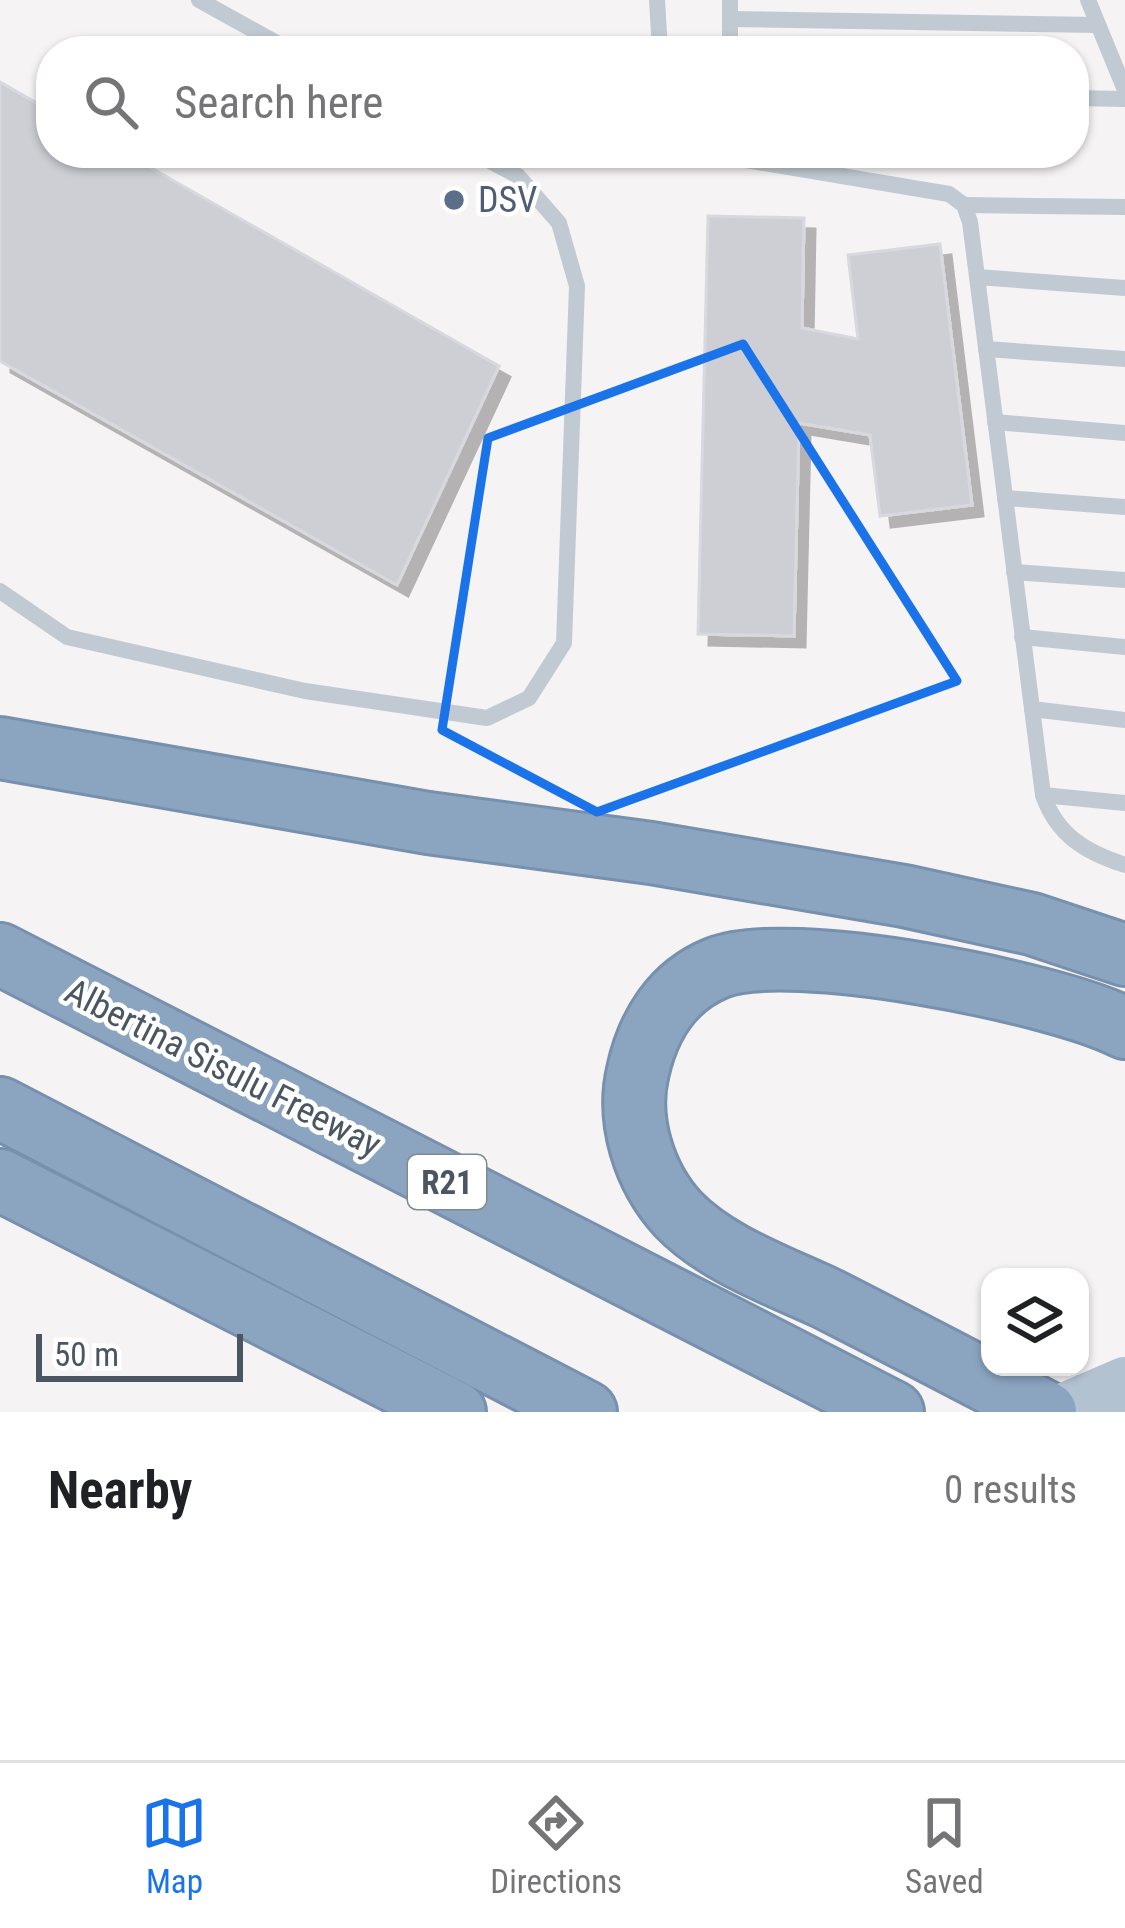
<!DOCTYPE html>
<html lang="en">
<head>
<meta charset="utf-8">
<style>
	:root { --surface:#fff; --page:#f6f6f6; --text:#202124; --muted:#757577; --line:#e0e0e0; --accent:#1a73e8 }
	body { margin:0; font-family:"Roboto Condensed",sans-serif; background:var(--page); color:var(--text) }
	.controls { position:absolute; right:36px; bottom:36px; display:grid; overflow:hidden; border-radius:24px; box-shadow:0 3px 9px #0004 }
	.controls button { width:108px; height:108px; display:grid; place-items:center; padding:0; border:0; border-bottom:3px solid var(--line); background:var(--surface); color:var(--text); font:60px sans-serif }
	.scale { position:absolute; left:36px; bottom:30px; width:207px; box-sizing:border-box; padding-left:12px; border:6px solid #4a5661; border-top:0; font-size:33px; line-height:42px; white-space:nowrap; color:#4a5661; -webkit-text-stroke:9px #fff; paint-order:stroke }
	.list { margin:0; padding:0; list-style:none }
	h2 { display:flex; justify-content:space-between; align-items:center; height:156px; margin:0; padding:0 48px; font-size:51px }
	h2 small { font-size:39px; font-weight:400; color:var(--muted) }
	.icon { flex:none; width:66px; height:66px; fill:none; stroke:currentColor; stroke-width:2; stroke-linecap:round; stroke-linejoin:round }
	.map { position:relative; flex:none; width:1125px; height:1412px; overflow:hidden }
	.search { position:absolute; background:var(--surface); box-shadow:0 3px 9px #0004; left:36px; right:36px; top:36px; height:132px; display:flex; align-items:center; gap:30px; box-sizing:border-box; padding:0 42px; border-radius:48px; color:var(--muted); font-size:45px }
	.sheet { height:348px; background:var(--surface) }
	nav { display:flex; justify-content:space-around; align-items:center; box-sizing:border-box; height:168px; border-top:3px solid var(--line); background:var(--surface); font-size:33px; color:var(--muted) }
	nav a { display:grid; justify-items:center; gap:6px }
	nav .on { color:var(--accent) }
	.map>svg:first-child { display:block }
</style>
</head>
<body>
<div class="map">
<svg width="1125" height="1412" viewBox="0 0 1125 1412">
	<defs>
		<filter id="shadow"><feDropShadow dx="11" dy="11" stdDeviation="0" flood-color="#0004"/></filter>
	</defs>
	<rect width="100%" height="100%" fill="#f5f3f3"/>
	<g fill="#cdcfd5" stroke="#d7d9de" stroke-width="3" filter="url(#shadow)">
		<path d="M0,82L51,111V153H125L499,366L397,585L0,361Z"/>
		<path d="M708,216L804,218L802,328L858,339L848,255L940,244L972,505L880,516L870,435L799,423L794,636L698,634Z"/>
	</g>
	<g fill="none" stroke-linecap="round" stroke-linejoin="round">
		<g stroke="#7690ad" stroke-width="66">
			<g id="highway">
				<path d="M0,748L428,823L651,853L904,896L1032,924L1125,955"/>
				<path d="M0,954L893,1412"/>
				<path d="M0,1108L586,1412"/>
				<path d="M0,1180L455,1412"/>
				<path d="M1046,1412C973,1374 901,1336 828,1299C779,1276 716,1254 678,1214C644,1177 626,1120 638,1071C648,1026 672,986 717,968C788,939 1055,992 1125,1028"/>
			</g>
		</g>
		<g stroke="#c1cad2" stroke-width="16">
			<path d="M199,0L291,51"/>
			<path d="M657,0L660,51"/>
			<path d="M730,0V51"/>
			<path d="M1088,0L1125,90"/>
			<path d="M730,19L1098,25"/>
			<path d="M1074,98L1125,99"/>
			<path d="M704,153L949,194L964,205L970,222L1043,795C1057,835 1085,852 1125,865"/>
			<path d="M964,205L1125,207"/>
			<path d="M977,277L1125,288"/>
			<path d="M986,349L1125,359"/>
			<path d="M995,422L1125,433"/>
			<path d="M1005,498L1125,507"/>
			<path d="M1014,572L1125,580"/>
			<path d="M0,591L67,637L305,691L487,718L529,698L564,643L577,286L559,223L518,176L475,153"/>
			<path d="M1022,637L1125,647"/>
			<path d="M1032,709L1125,720"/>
			<path d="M1043,795L1125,803"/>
		</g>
		<path stroke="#b3c2d1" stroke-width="54" d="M1060,1412L1125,1384"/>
		<use href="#highway" stroke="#8ba5c1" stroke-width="60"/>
	</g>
	<path fill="none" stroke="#1a73e8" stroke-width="9" stroke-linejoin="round" d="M743,344L957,681L597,812L442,730L488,438Z"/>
	<circle fill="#5c6f8a" stroke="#fff" stroke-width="4.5" cx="454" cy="200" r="12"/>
	<g text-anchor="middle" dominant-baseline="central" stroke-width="9" stroke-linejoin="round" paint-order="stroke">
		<rect fill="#fff" stroke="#808990" stroke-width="3" x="408" y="1155" width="78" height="54" rx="9"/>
		<g font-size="33" font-weight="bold" fill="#4a5661">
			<text x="447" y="1182">R21</text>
		</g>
		<g font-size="36" fill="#4e5e75" stroke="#fff" text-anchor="start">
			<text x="478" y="200">DSV</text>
		</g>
		<g font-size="36" fill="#4a5661" stroke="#fff">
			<text transform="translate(223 1068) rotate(27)">Albertina Sisulu Freeway</text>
		</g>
	</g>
</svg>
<div class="controls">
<button><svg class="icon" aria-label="layers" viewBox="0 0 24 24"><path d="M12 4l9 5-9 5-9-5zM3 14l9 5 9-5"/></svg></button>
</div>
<div class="scale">50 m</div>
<div class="search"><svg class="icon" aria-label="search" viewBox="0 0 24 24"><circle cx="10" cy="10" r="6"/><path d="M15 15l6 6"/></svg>Search here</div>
</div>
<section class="sheet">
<h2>Nearby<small>0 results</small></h2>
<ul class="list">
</ul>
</section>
<nav>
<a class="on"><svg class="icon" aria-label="map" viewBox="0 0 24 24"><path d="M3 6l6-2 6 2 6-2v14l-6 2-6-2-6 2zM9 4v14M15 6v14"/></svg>Map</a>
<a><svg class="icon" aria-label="directions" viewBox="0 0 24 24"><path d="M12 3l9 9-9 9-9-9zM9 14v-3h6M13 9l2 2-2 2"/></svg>Directions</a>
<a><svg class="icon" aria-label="saved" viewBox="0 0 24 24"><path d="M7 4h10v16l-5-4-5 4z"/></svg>Saved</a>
</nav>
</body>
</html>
